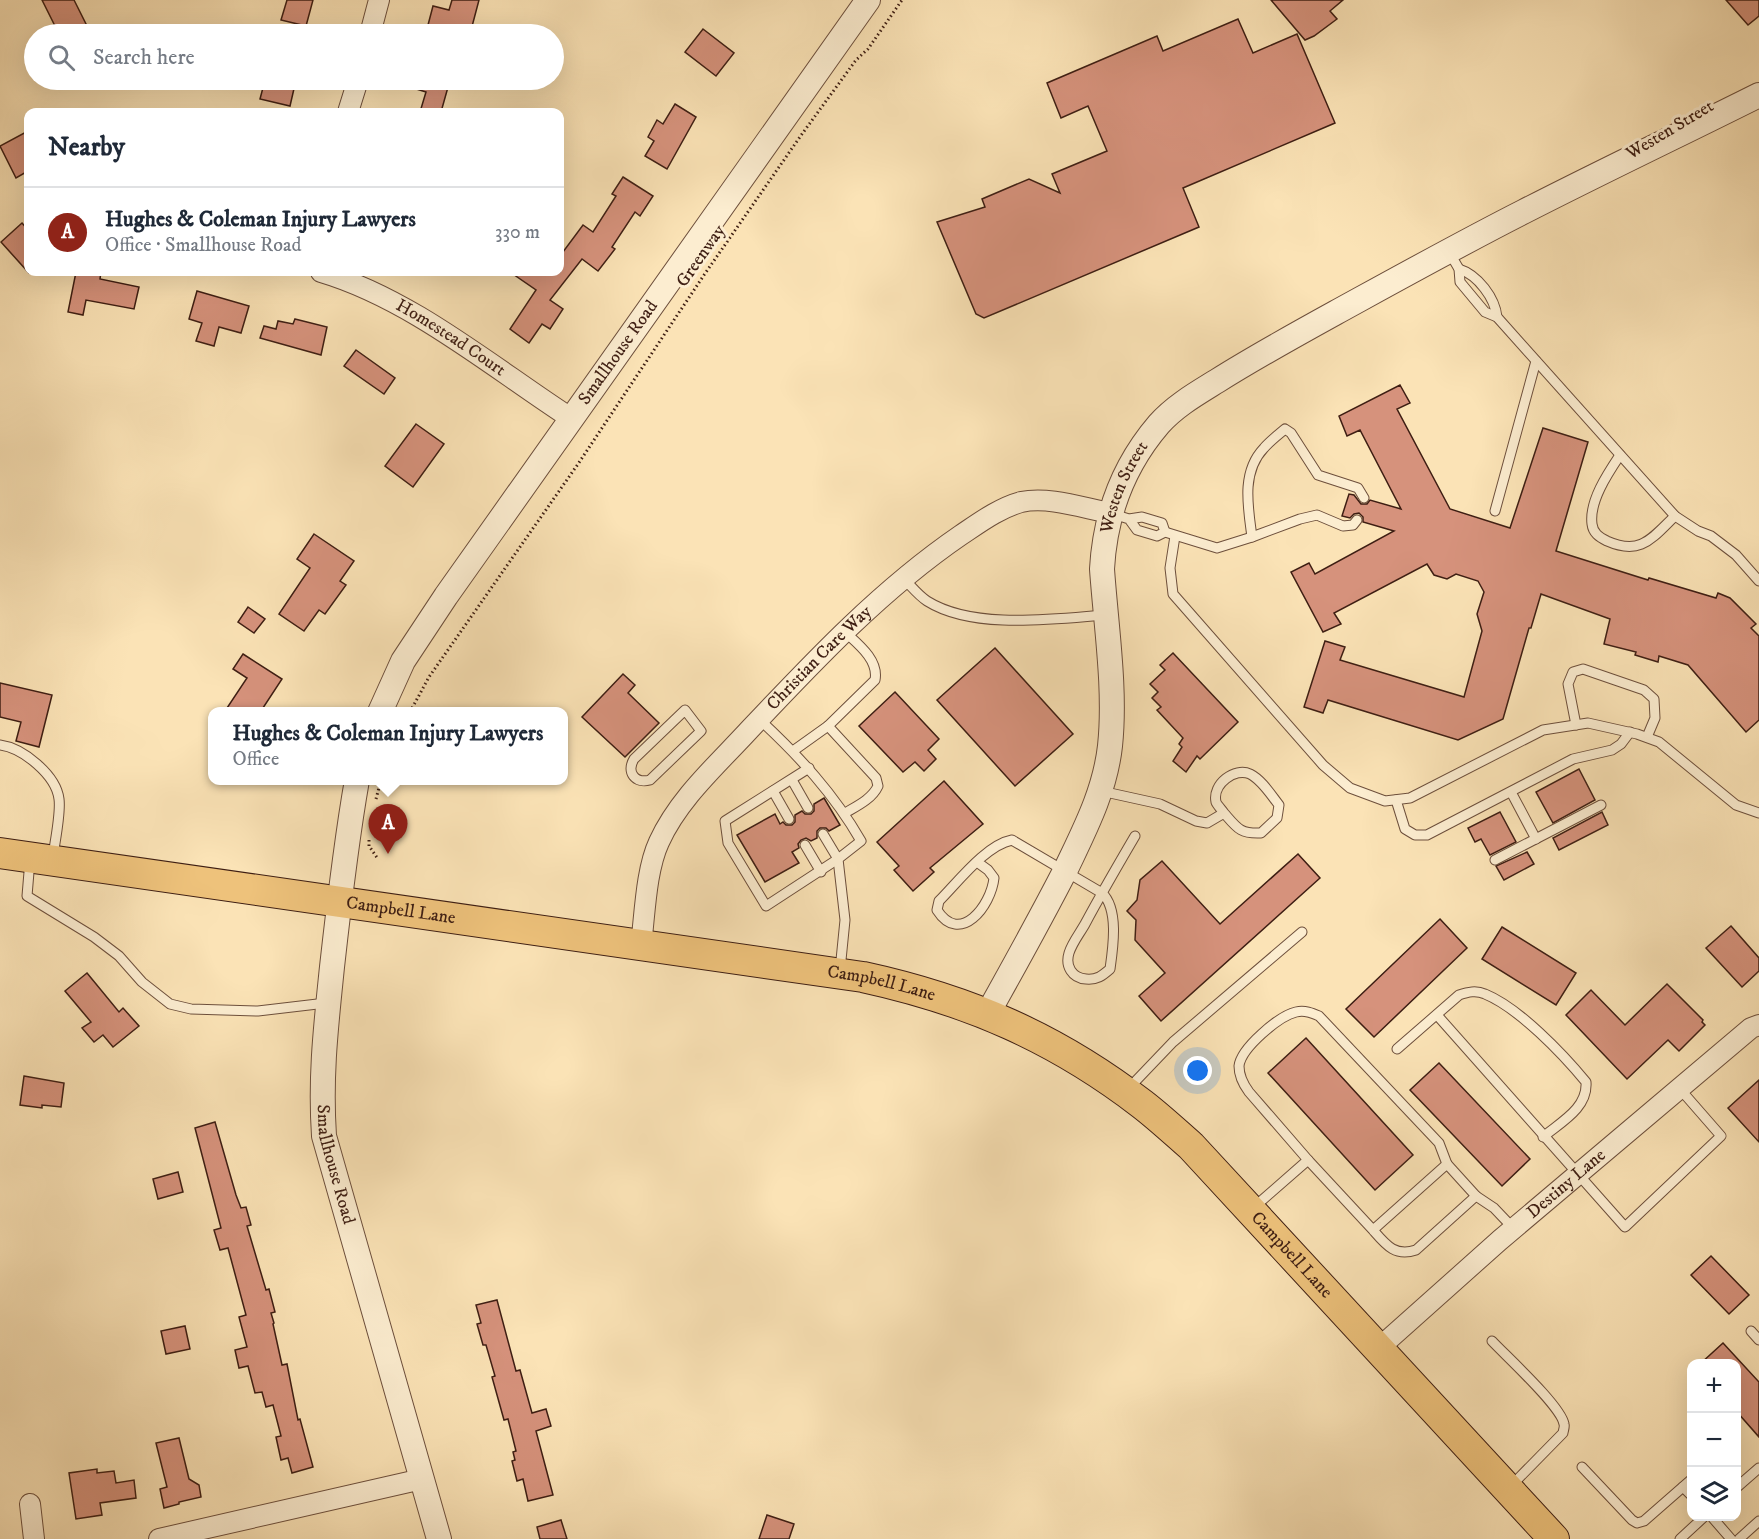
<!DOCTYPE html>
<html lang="en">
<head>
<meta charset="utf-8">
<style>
	:root { --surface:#fff; --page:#f6f6f7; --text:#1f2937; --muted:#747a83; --line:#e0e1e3; --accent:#8f2418 }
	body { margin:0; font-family:"IM FELL DW Pica",serif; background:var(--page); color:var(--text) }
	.controls { position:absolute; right:18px; bottom:18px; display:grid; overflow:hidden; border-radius:12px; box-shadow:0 6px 24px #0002 }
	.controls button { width:54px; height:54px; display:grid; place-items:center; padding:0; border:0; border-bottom:2px solid var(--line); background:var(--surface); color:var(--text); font:30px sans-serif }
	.you { position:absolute; left:1198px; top:1071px; width:21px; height:21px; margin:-15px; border:4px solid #fff; border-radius:50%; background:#1a73e8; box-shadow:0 0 0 9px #1a73e833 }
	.badge { display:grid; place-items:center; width:39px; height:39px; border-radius:50%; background:var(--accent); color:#fff; font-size:20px; font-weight:700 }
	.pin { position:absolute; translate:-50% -50px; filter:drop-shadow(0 2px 3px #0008) }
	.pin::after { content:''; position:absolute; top:32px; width:21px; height:18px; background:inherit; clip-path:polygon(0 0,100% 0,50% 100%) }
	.popup { position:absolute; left:208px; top:707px; width:360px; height:78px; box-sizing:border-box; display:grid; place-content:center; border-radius:12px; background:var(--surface); filter:drop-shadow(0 2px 4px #0005); font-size:20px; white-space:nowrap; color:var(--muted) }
	.popup b { font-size:22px; color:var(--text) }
	.popup::after { content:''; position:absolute; left:50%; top:100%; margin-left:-12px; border:12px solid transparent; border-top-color:var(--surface) }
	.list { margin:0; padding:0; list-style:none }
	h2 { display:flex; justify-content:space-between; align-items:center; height:78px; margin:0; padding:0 24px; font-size:26px }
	h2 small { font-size:20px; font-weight:400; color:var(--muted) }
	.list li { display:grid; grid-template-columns:39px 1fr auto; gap:18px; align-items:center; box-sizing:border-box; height:90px; padding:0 24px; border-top:2px solid var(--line) }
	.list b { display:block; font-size:22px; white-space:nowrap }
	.list p { margin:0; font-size:20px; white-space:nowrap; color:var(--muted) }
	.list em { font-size:20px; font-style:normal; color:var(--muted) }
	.icon { flex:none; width:33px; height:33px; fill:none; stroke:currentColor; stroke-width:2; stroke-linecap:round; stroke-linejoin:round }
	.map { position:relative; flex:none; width:1759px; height:1539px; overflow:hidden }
	.search { position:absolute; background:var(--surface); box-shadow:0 6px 24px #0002; left:24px; top:24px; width:540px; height:66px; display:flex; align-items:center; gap:15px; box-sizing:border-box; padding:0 21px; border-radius:33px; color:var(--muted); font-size:22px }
	.panel { position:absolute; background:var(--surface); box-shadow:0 6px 24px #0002; left:24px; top:108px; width:540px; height:168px; border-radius:12px }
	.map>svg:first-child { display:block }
</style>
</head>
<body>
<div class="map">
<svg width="1759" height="1539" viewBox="0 0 1759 1539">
	<rect width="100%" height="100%" fill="#fbe3b6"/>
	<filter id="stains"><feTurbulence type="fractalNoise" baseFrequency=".00333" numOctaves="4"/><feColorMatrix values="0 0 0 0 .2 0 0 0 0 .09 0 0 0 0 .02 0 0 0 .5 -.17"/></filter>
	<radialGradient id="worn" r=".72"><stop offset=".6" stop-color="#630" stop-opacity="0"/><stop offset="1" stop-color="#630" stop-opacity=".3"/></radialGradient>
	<g fill="#d6927c" stroke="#3e1e13" stroke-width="1.5">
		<path d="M42,0H74L87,26L71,34H59Z"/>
		<path d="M287,0H313L306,26L281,20Z"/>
		<path d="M452,0H479L470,34L428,25L433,6L449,10Z"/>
		<path d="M1271,0H1343L1330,11L1337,19L1314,36L1305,40Z"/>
		<path d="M1726,0H1759V16L1748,25Z"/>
		<path d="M1238,19L1253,53L1297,34L1335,123L1183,188L1199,227L984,318L976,314L937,222L985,207L982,199L1029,179L1060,193L1052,174L1107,151L1088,106L1061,118L1047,83L1157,36L1163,51Z"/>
		<path d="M703,29L734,53L716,76L685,52Z"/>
		<path d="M265,80H296L290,106L260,99Z"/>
		<path d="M398,80H450L441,112H420L426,92L397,83Z"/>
		<path d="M675,104L696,117L667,169L645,156L654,141L648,137L657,120L663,124Z"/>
		<path d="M28,131V171L16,178L0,146Z"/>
		<path d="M623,177L653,196L640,216L635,212L612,247L615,249L598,271L582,259L550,300L563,309L550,329L542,324L529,343L510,329L536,290L510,272H560V256L583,225L593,232L616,196L612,194Z"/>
		<path d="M22,223L28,230V272L1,242Z"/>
		<path d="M76,272H101L100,279L139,287L134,309L86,300L83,315L68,312Z"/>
		<path d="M197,291L249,306L241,333L219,327L214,346L196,341L202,323L189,319Z"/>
		<path d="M295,319L327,327L321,355L260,338L264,326L276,329L278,321L293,324Z"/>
		<path d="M356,350L395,378L384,394L344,366Z"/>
		<path d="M1400,385L1410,403L1397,409L1450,509L1510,528L1543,428L1588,442L1556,551L1648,580L1649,578L1716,598L1718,593L1730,598L1756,624L1751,628L1759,636V720L1746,732L1688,665L1659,656L1658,662L1635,655L1636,652L1604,644L1610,619L1541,594L1531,628H1529L1503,719L1458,740L1328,700L1323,713L1304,707L1325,641L1345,647L1340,660L1464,697L1482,631L1477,614L1484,592L1478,581L1456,574L1447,579L1434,575L1427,564L1334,613L1341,624L1323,632L1291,572L1309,563L1315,574L1394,531L1363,522V517L1359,513L1354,514L1350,518L1342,516L1349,494L1354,495L1361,504H1367L1370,500L1401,509L1360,430L1347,436L1339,416Z"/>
		<path d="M416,424L444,444L413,487L385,466Z"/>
		<path d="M314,534L354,561L340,581L346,585L325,614L319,610L304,631L279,614L310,568L297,559Z"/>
		<path d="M248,607L265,619L254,633L238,622Z"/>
		<path d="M995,648L1073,734L1015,786L937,700Z"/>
		<path d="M1173,653L1238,722L1200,759L1197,756L1186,772L1173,761L1182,747L1179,744L1183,738L1157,710L1161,707L1152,698L1158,692L1150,684L1165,670L1160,665Z"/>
		<path d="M243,654L282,679L261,711H225L247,678L233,669Z"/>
		<path d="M623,674L635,685L628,693L659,723L625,757L582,717Z"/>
		<path d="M0,683L52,695L39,747L16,741L21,722L0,717Z"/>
		<path d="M895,692L939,739L928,750L936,759L924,771L915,762L903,772L859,726Z"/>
		<path d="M1579,769L1595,800L1553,823L1536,792Z"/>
		<path d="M944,781L983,824L930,868L934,872L913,891L894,870L899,866L877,842Z"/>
		<path d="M824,798L840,825L829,831L826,828H820L817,831V838L811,841L806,838L801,840L798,844L799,848L792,852L799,863L765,882L737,835L775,814L780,824L783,822L786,825H792L795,822V815L802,811L805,814H811L814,811V804Z"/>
		<path d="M1500,812L1516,842L1490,855L1481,839L1475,842L1468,828Z"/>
		<path d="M1602,812L1608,825L1559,850L1553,838Z"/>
		<path d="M1527,852L1534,864L1504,880L1496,866Z"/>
		<path d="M1298,854L1320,878L1161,1021L1139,996L1165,973L1135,940L1136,920L1127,911L1137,900L1140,880L1162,861L1220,924Z"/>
		<path d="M1440,919L1467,948L1374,1037L1346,1009Z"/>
		<path d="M1731,926L1759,958V971L1742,987L1706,948Z"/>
		<path d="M1502,927L1576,973L1556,1005L1482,959Z"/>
		<path d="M87,973L119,1012L123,1008L139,1026L113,1047L103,1035L94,1042L82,1028L91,1022L65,991Z"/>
		<path d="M1667,984L1703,1020L1702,1022L1705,1025L1679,1051L1668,1040L1627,1079L1566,1015L1591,990L1625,1025Z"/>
		<path d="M1306,1038L1413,1155L1375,1190L1268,1073Z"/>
		<path d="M1439,1063L1530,1159L1502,1186L1410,1090Z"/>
		<path d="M24,1076L64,1083L61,1107L42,1105V1108L20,1105Z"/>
		<path d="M1759,1080V1142L1728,1108Z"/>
		<path d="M215,1122L236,1195L241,1208L246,1207L251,1225L247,1226L266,1290L269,1289L275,1312L271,1313L274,1323L273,1324L282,1365L287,1364L298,1420L300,1419L313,1467L292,1473L288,1458L281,1460L276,1437L281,1436L273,1405L266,1407L262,1392L255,1393L248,1366L239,1368L235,1350L247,1347L239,1317L246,1315L228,1248L220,1250L214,1230L221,1228L195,1128Z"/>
		<path d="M178,1172L183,1192L158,1199L153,1179Z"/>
		<path d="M1711,1256L1749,1295L1729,1314L1691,1275Z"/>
		<path d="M497,1300L516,1371L520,1370L532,1413L546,1409L551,1426L536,1431L553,1495L528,1501L523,1479L517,1481L512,1461L515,1460L513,1452L516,1451L508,1419L504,1420L492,1377L495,1376L486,1345H483L477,1324L481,1323L476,1305Z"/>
		<path d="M185,1326L190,1349L166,1354L161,1331Z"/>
		<path d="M1723,1343L1759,1382V1437L1737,1412V1364H1700Z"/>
		<path d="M179,1438L189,1479L199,1485L201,1497L179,1502V1504L164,1508L160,1489L167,1487L156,1443Z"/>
		<path d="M97,1469V1473L114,1471L116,1483L134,1480L136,1498L100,1503L102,1515L76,1519L69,1473Z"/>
		<path d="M767,1515L794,1524L789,1539H759Z"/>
		<path d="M561,1520L567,1539H540L537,1527Z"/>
	</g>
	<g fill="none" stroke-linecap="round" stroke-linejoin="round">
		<g stroke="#6d4f3c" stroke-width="11">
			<g id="service">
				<path d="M1449,252L1459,269L1460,282L1485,312L1497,317L1675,516L1698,531L1711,536L1736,555L1759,581"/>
				<path d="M1459,269C1478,275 1495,298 1497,317"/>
				<path d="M1620,455C1608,473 1589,501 1592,524C1593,533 1599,537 1607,541C1641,556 1652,538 1675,516"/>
				<path d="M1495,511L1536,361"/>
				<path d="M1113,514L1129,519L1142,517L1162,523L1165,532L1157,536L1137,530L1129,519"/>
				<path d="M1165,532L1217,548L1252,537L1300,519L1317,515L1343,526L1353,525L1357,520"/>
				<path d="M1175,536L1170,568L1173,594L1323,765L1350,788L1385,801L1410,798L1543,730L1588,723L1637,734L1659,742L1736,805L1759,813"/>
				<path d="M1252,537C1248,507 1241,472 1264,448C1270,441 1278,435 1285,429L1291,433L1318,475L1358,488L1364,498"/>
				<path d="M904,579C911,586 919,596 927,601C973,630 1053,619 1105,615"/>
				<path d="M685,710L701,731L650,780C635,784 626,772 634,759Z"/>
				<path d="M759,719C799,756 834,794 861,841L838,859L845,920L840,970"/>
				<path d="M1576,725L1568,684L1573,672L1583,669L1644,690L1654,699L1655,718L1647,737"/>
				<path d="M0,745C23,748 56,775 59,799C61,813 55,841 53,856"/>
				<path d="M793,751L828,726"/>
				<path d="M809,768L725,821L728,843L766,906L838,859L823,834"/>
				<path d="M792,780L808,808"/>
				<path d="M773,791L789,819"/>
				<path d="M1101,791L1160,804L1196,821L1207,823L1224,813C1222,810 1217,805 1216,802C1212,784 1235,767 1250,774C1262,780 1271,795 1279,805L1277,818L1261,833C1240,834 1237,828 1224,813"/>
				<path d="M1511,792L1536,839"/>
				<path d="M1396,800L1405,829L1415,835H1427L1573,759L1612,750L1621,744L1630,732"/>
				<path d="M845,813C857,806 872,799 878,786L876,778L828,726L875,680C879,660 858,644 845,632"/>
				<path d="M805,845L821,872"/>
				<path d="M30,860L27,896L94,937L119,956L142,982L170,1004L191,1009L258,1011L326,1003"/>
				<path d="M1495,860L1601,805"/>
				<path d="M977,862L988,870L994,878C991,906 960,946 937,910L939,901C958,882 986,845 1012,840L1102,893C1119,909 1113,948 1110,969C1102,976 1097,980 1086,979C1072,978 1065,966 1069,953C1072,943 1080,933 1085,924C1101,894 1118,865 1135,836"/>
				<path d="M1437,1015L1625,1227L1721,1136L1680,1089"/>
				<path d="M1397,1049L1459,995C1468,992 1476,990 1485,994C1519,1008 1563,1054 1586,1082C1588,1108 1561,1122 1543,1137"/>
				<path d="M1129,1088L1173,1042L1302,932"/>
				<path d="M1308,1160L1249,1092C1243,1084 1239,1076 1239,1066C1241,1048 1279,1016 1296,1012C1305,1010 1312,1013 1319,1016L1439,1143L1447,1164"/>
				<path d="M1476,1196L1494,1208L1514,1229"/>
				<path d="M1252,1209L1308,1160L1373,1230C1386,1245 1395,1257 1416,1250L1476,1196L1447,1164L1373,1230"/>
				<path d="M1751,1331L1759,1340"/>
				<path d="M1492,1341C1506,1356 1561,1406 1564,1424C1565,1427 1563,1431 1563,1433L1510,1487"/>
				<path d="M1582,1467L1632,1520L1637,1523L1644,1521L1692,1479"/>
				<path d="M1683,1487L1692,1496"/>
				<path d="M1736,1488L1759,1468"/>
				<path d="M1711,1516L1731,1539"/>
				<path d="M1680,1539L1705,1516"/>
				<path d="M1739,1539L1759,1521"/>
			</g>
		</g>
		<g stroke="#6d4f3c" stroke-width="22">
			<g id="minor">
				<path d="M370,34L379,0"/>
				<path d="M348,112L358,80"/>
				<path id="s1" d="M321,272C412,299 493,368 572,419"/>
				<path id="s2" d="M641,945C645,913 646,870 659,842C679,798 718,764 750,729C815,660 882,589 961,535C979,523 999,508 1021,502C1049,496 1083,508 1110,513"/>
				<path id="s3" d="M1379,1348L1500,1240L1751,1028L1759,1025"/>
				<path d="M30,1504L34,1539"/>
				<path d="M159,1539L422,1479"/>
			</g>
		</g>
		<g stroke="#6d4f3c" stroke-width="26">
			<g id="tertiary">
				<path id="s4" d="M380,712L403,661L446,596L868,0"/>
				<path id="s5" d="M357,780C346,842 339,904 332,967C326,1026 320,1076 324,1136L439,1539"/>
				<path id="s6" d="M988,1013C1014,966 1041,918 1066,869C1085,829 1105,791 1110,746C1116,690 1106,626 1102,569C1105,515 1123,466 1159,424C1175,406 1196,394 1217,381C1255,357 1295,335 1335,313C1397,279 1460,244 1523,212C1601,172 1681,134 1759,95"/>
			</g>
		</g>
		<g stroke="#3e1e13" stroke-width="32">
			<g id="primary">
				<path id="s7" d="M0,853L863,977C969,1000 1056,1038 1142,1104C1159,1117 1175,1132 1191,1146L1554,1539"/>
			</g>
		</g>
		<g stroke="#3e1e13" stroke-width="3" stroke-dasharray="1.5 3" stroke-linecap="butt">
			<path d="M410,712L429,677L578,464L704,275L802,134L856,60L868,49L902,0"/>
			<path d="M376,799L381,780"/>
			<path d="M369,840V846L378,859"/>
		</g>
		<use href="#service" stroke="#fcedd0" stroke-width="9"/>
		<use href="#minor" stroke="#fcedd0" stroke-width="20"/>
		<use href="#tertiary" stroke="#fcedd0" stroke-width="24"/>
		<use href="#primary" stroke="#eec27b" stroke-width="30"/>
	</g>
	<g text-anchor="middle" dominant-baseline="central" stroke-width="6" stroke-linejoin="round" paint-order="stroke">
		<g font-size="18" fill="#3e1e13" stroke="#fcedd0">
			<text transform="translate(1670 130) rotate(-31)">Westen Street</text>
			<text transform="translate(701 256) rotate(-55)">Greenway</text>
			<text stroke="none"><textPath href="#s1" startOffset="146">Homestead Court</textPath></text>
			<text stroke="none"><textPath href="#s4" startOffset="432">Smallhouse Road</textPath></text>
			<text stroke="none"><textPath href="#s6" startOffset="558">Westen Street</textPath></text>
			<text stroke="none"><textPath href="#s2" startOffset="350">Christian Care Way</textPath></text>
			<text stroke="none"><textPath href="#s7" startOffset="405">Campbell Lane</textPath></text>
			<text stroke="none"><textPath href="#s7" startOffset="891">Campbell Lane</textPath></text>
			<text stroke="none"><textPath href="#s5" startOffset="388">Smallhouse Road</textPath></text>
			<text stroke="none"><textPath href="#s3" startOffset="249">Destiny Lane</textPath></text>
			<text stroke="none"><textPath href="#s7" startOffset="1394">Campbell Lane</textPath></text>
		</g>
	</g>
	<rect width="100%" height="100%" filter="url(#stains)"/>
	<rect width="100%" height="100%" fill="url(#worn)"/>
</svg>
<div class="controls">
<button>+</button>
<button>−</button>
<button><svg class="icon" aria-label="layers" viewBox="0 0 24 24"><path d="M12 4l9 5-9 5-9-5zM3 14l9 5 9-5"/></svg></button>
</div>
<div class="you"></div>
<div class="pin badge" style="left:388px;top:854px">A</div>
<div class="popup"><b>Hughes &amp; Coleman Injury Lawyers</b>Office</div>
<div class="search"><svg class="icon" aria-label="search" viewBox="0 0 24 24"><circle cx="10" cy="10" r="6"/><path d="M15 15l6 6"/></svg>Search here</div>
<section class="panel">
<h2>Nearby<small></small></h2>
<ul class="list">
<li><span class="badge">A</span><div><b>Hughes &amp; Coleman Injury Lawyers</b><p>Office · Smallhouse Road</p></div><em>330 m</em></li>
</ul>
</section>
</div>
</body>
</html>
